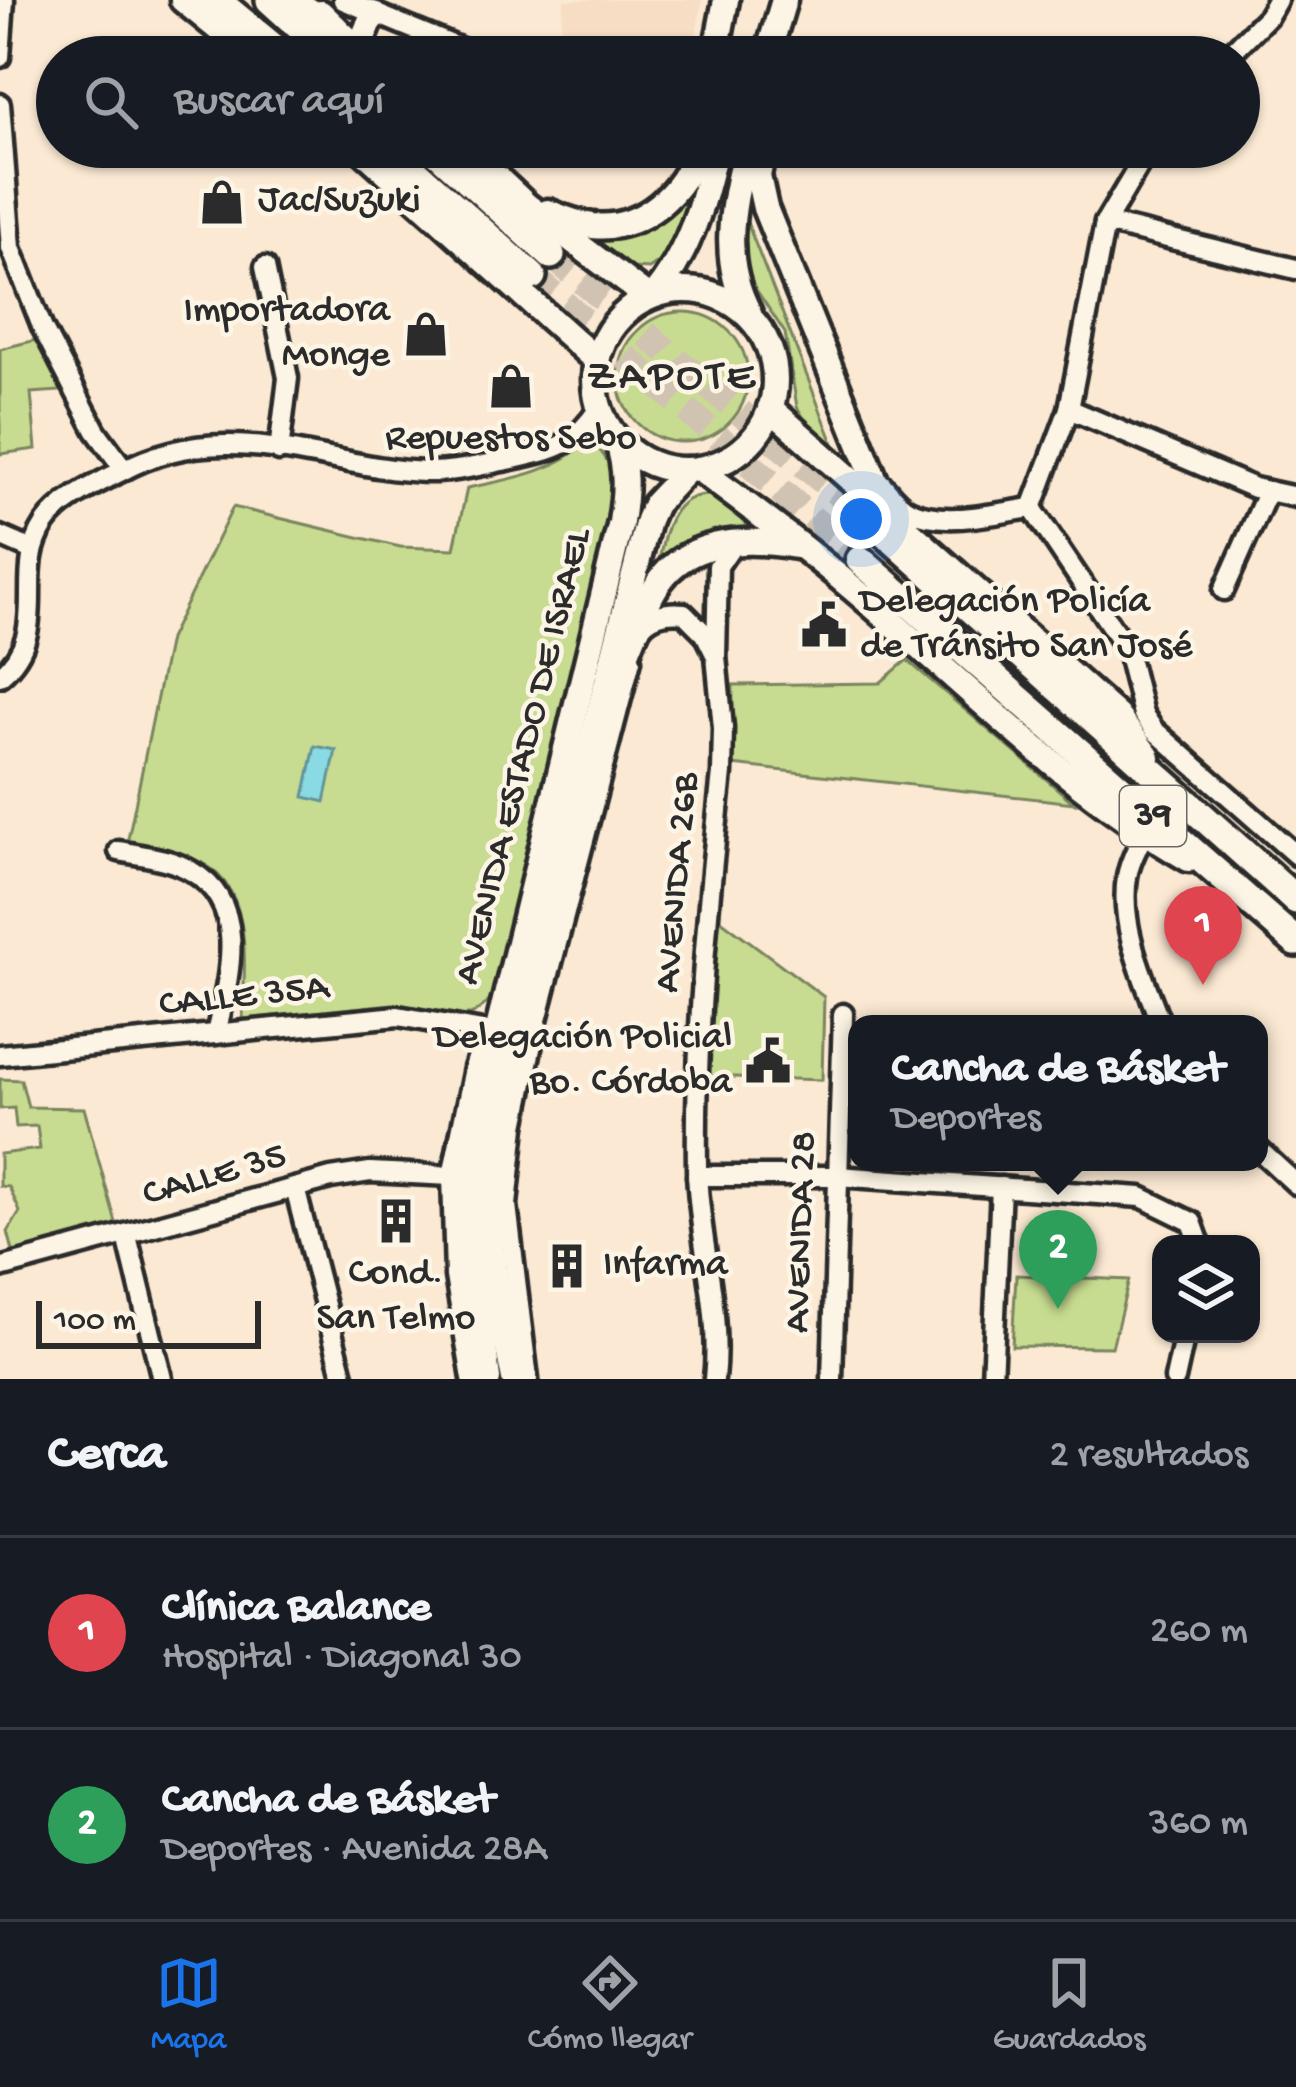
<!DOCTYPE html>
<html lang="es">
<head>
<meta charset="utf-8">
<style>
	:root { --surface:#171b24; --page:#20242c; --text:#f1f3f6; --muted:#9ea1a6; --line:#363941; --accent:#1a73e8 }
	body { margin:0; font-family:"Gochi Hand",sans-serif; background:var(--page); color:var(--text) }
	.controls { position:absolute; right:36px; bottom:36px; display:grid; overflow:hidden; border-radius:24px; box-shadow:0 3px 9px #0004 }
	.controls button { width:108px; height:108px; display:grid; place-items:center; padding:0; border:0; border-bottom:3px solid var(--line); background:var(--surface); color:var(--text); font:60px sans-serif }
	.scale { position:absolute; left:36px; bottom:30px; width:225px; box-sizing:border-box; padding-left:12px; border:6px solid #2b2b2b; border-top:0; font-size:33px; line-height:42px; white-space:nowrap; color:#2b2b2b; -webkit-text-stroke:9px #fcf5e5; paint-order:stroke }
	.you { position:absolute; left:861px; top:519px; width:42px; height:42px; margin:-30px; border:9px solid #fff; border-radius:50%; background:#1a73e8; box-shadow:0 0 0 18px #1a73e833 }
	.badge { display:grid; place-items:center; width:78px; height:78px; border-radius:50%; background:var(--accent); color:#fff; font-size:39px; font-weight:700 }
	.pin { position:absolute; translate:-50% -99px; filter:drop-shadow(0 3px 6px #0008) }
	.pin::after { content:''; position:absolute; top:63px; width:42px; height:36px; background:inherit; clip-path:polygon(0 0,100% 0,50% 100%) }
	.popup { position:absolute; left:848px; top:1015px; width:420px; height:156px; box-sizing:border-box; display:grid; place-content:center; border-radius:24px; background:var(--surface); filter:drop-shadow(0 3px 9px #0005); font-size:39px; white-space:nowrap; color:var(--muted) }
	.popup b { font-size:45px; color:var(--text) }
	.popup::after { content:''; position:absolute; left:50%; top:100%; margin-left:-24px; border:24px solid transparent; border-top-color:var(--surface) }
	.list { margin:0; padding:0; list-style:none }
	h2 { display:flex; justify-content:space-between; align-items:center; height:156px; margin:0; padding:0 48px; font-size:51px }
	h2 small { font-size:39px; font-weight:400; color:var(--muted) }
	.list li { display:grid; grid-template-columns:78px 1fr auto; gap:36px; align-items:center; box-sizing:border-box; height:192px; padding:0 48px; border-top:3px solid var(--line) }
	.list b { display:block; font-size:45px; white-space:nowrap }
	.list p { margin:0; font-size:39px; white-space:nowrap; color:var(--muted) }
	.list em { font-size:39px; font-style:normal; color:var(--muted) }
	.icon { flex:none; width:66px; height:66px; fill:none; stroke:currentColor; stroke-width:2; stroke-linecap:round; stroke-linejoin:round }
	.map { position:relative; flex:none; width:1296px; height:1379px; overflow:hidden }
	.search { position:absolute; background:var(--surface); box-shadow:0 3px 9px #0004; left:36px; right:36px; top:36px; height:132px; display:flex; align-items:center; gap:30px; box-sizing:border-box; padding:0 42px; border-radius:66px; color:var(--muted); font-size:45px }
	.sheet { height:540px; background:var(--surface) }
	nav { display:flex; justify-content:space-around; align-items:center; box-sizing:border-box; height:168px; border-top:3px solid var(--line); background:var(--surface); font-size:33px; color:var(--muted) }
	nav a { display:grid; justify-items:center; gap:6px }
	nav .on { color:var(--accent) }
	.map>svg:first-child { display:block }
</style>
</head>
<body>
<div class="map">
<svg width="1296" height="1379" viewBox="0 0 1296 1379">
	<rect width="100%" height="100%" fill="#fbe9d3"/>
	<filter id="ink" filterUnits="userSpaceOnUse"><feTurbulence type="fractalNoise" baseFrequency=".00833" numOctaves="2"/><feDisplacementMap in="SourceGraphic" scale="24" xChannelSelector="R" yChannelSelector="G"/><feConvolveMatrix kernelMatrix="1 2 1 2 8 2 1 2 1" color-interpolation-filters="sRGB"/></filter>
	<g filter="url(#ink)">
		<path fill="#f6ddc3" d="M564,0H702L692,57H557Z"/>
		<g fill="#c8dc91" stroke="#7a845e" stroke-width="3">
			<path d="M690,188C684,221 680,251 649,269L617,267L585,236Z"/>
			<path d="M743,212L837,453L807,423L797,407L785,333L745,273L741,255Z"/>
			<circle cx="683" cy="377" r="65"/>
			<path d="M36,340L61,391L31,393L36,449L0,454V349Z"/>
			<path d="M591,438L615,471L620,502L492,999L473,1014L461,1016L392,1004L243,1019C244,959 257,876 183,855C165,850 145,848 127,844L169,639L233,507L400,547L454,549L467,488C511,479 556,473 591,438Z"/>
			<path d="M708,495L723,500L755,526L710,533L657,570C664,538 668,495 708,495Z"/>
			<path d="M907,660L1074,803L732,765L733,685L880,683Z"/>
			<path d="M717,917L824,997L822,1080L706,1076Z"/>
			<path d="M0,1079L21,1080L28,1107L84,1108L118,1230L14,1255L8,1232L20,1212L9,1187L0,1186V1154L40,1149L37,1126L16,1127L14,1108L0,1109Z"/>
			<path d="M1016,1275L1129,1280L1112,1347L1012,1346Z"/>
		</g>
		<path fill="#89dae2" stroke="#639499" stroke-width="3" d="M315,746L336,750L325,802L304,797Z"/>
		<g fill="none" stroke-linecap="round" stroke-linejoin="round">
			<g stroke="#d1c3b1" stroke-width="27" stroke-dasharray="27 14" stroke-linecap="butt">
				<path d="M551,255L883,531"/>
				<path d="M532,276L860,560"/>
			</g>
			<g stroke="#2b2b2b" stroke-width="27">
				<g id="minor">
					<path d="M343,0L481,57"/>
					<path d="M0,57L4,0"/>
					<path d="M1227,57L1268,16L1277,0"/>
					<path d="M0,104L11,248L43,329L96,431L124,469"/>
					<path d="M1105,223L1296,269"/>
					<path d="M265,267L288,378L279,451"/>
					<path d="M1069,409L1254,488L1296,497"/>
					<path d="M881,483C890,493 897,504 909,510C944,527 995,513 1032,508"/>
					<path d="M1032,508L1127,650L1143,714L1154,730L1296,855"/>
					<path d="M1032,508L1069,409L1105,223L1150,147"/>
					<path d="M0,536L32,550"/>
					<path d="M1224,590L1268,491"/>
					<path d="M638,633C646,615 666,611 684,613L705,634L716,656"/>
					<path d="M0,676C54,630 11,575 45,524C60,501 96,484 120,472C152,454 190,445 226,445C293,444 359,470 426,472C453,473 481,465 508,460C553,450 573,448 599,408"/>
					<path d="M1144,833C1138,847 1129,862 1127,877C1119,926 1144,979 1161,1024"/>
					<path d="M119,851C143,856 170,858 191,871C251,905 228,980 216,1034"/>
					<path d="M0,1055L398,1016L494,1033"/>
					<path d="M1259,1150L1296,1184"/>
					<path d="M697,1176H837L1141,1197L1192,1222L1200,1244"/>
					<path d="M295,1188L344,1379"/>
					<path d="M127,1236L162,1379"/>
					<path d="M0,1268L331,1178L370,1172L452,1176"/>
					<path d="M472,1379L455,1276L452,1176L474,1068L481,1046L494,1033"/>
					<path d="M528,1379L507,1205L515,1126L537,1020L631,660"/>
					<path d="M714,1379C722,1308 698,1239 697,1168C695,1036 708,904 722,773L723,728L716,656L718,566L735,541"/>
					<path d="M832,1379L843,1014"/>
					<path d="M992,1379L1001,1187"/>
					<path d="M1175,1379L1185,1334"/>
				</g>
			</g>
			<g stroke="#2b2b2b" stroke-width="33">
				<g id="major">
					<path d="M183,0L253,57"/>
					<path d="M321,13L366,57"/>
					<path d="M362,53V41L373,14"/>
					<path d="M715,57L726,0"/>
					<path d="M767,57L784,0"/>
					<path d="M359,147L597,361"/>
					<path d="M464,147L526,205L647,297"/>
					<path d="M746,147C733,206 719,257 749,313"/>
					<path d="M764,147L758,176L765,208L885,505"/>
					<path d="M548,212C562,218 577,224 593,226C642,231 685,192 697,147"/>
					<circle cx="685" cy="380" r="90"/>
					<path d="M655,294C691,249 703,202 716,147"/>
					<path d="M770,408L1117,716L1148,757"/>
					<path d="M699,469C748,506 798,542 845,582C958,676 1061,785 1189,859"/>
					<path d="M619,670C632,644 640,616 653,592C681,538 745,537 796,546"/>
					<path d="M488,1379L468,1220L474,1128L621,522C626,491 627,469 617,439"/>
					<path d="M514,1379C504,1326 491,1273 490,1219C489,1178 495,1137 502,1096L648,520L655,504L687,470"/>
				</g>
			</g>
			<g stroke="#2b2b2b" stroke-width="36">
				<g id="highway">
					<path d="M216,0L285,57"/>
					<path d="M270,0L333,57"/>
					<path d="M291,1L333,27"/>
					<path d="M388,147L532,276"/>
					<path d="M432,147L551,255"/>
					<path d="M883,531L1296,900"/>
					<path d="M860,560L1296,942"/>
				</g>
			</g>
			<use href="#minor" stroke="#fcf5e5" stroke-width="18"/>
			<use href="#major" stroke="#fcf5e5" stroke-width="24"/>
			<use href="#highway" stroke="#fcf5e5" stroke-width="27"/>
		</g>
	</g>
	<defs>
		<g id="shop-bare" transform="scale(3.6)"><path d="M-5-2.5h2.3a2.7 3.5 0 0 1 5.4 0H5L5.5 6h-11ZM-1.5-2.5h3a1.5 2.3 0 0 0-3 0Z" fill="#2b2b2b" stroke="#fcf5e5" stroke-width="2.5" paint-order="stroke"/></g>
		<g id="civic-bare" transform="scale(3.6)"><path d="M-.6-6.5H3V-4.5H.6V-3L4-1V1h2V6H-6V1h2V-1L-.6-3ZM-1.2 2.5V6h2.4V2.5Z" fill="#2b2b2b" stroke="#fcf5e5" stroke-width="2.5" paint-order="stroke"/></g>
		<g id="building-bare" transform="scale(3.6)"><path d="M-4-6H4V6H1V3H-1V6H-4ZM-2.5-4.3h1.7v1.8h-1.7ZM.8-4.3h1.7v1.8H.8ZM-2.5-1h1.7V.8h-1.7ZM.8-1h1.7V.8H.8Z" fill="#2b2b2b" stroke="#fcf5e5" stroke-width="2.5" paint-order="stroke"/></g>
	</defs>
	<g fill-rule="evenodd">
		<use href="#shop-bare" x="222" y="202"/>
		<use href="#shop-bare" x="426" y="334"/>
		<use href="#shop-bare" x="511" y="386"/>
		<use href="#civic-bare" x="824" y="625"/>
		<use href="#civic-bare" x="768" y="1061"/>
		<use href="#building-bare" x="396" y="1221"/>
		<use href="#building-bare" x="567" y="1266"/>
	</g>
	<g text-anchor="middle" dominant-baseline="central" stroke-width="9" stroke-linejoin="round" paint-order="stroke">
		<rect fill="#fcf5e5" stroke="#6a6863" stroke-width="3" x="1120" y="786" width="66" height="60" rx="9"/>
		<g font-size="36" font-weight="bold" fill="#2b2b2b">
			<text x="1153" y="816">39</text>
		</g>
		<g font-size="39" fill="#2b2b2b" stroke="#fcf5e5" text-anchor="start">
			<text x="258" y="202">Jac/Suzuki</text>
			<text x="390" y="312" text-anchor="end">Importadora<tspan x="390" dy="45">Monge</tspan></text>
			<text x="511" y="440" text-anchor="middle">Repuestos Sebo</text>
			<text x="860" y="603">Delegación Policía<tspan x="860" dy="45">de Tránsito San José</tspan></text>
			<text x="732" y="1039" text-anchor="end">Delegación Policial<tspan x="732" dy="45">Bo. Córdoba</tspan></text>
			<text x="603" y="1266">Infarma</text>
			<text x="396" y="1275" text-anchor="middle">Cond.<tspan x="396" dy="45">San Telmo</tspan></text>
		</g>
		<g font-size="39" fill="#2b2b2b" stroke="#fcf5e5">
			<text transform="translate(525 757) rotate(-76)">AVENIDA ESTADO DE ISRAEL</text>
			<text transform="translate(679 883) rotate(-85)">AVENIDA 26B</text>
			<text transform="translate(244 998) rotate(-6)">CALLE 35A</text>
			<text transform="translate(215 1177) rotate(-16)">CALLE 35</text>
			<text transform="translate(803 1232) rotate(-88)">AVENIDA 28</text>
		</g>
		<g font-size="45" letter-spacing="3" fill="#2b2b2b" stroke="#fcf5e5">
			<text x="672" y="378">ZAPOTE</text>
		</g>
	</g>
</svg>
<div class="controls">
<button><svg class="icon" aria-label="layers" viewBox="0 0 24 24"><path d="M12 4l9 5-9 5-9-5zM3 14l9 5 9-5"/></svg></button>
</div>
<div class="scale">100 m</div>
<div class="you"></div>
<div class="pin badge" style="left:1203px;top:985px;background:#e0444e">1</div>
<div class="pin badge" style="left:1058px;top:1309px;background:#2e9e5b">2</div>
<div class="popup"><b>Cancha de Básket</b>Deportes</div>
<div class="search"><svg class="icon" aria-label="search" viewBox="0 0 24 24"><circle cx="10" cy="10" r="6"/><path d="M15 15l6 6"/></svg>Buscar aquí</div>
</div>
<section class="sheet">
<h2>Cerca<small>2 resultados</small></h2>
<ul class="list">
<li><span class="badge" style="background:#e0444e">1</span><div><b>Clínica Balance</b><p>Hospital · Diagonal 30</p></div><em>260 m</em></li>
<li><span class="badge" style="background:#2e9e5b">2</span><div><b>Cancha de Básket</b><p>Deportes · Avenida 28A</p></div><em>360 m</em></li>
</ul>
</section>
<nav>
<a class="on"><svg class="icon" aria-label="map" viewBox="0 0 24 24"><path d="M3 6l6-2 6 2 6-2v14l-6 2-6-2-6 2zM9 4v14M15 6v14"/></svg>Mapa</a>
<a><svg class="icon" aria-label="directions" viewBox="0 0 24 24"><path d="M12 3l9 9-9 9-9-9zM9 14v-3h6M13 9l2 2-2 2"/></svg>Cómo llegar</a>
<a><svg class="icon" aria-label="saved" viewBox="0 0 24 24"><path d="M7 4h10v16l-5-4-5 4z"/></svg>Guardados</a>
</nav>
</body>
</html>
